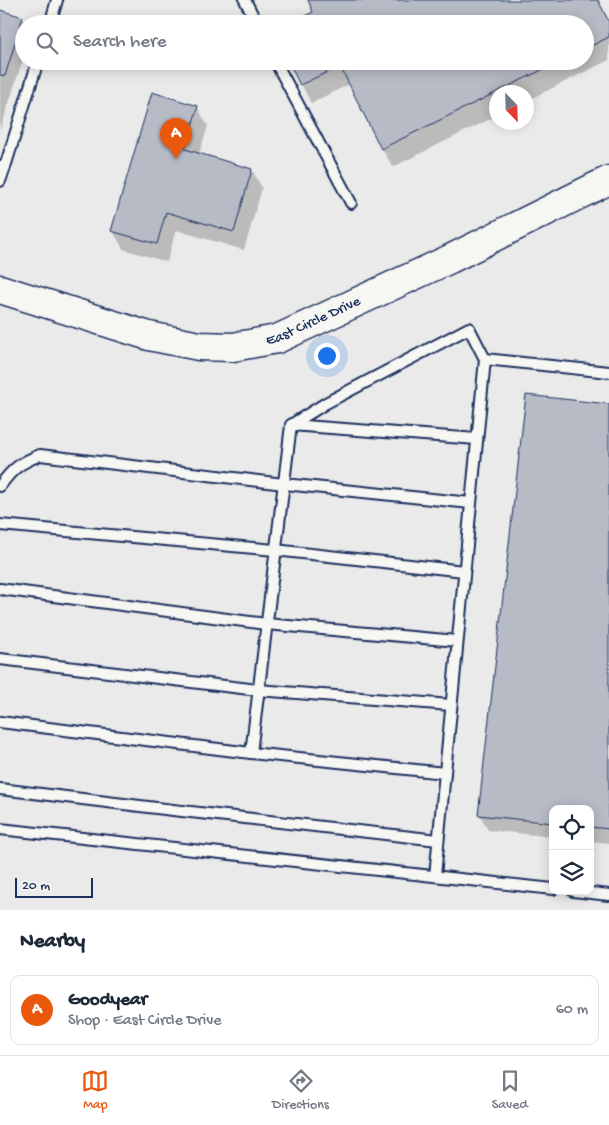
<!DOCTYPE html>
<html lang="en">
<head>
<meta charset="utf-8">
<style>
	:root { --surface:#fff; --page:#f2f2f3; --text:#1f2937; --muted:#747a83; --line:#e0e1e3; --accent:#ea580c }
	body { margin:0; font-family:"Gochi Hand",sans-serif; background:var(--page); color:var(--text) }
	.controls { position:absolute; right:15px; bottom:15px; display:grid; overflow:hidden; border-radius:10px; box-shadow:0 2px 12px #0003 }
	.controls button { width:45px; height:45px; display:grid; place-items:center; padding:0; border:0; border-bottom:1px solid var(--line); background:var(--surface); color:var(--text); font:25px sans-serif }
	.compass { position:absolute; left:489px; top:85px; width:45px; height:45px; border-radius:50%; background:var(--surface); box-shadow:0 2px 12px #0003; rotate:157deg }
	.scale { position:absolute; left:15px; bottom:12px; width:78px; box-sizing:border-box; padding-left:5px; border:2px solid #1b2f5e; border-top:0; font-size:14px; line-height:18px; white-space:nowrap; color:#1b2f5e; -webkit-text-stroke:4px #f6f6f2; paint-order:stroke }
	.you { position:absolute; left:326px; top:355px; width:18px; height:18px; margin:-12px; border:4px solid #fff; border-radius:50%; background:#1a73e8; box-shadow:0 0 0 8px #1a73e833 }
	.badge { display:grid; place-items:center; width:32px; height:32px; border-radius:50%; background:var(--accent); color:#fff; font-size:16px; font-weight:700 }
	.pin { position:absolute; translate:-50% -41px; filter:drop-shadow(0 1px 2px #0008) }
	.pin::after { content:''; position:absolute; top:26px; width:18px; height:15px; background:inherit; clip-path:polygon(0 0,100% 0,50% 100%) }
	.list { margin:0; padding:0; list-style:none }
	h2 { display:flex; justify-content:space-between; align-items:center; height:65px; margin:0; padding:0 20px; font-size:21px }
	h2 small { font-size:16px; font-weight:400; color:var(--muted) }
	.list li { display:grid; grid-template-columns:32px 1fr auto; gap:15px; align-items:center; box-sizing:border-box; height:70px; margin:0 10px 10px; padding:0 10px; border:1px solid var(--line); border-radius:10px }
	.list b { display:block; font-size:19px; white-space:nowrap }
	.list p { margin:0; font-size:16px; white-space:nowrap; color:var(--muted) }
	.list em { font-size:16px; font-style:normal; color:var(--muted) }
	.icon { flex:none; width:28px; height:28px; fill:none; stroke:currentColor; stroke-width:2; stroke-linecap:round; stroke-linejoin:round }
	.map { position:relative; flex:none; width:609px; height:910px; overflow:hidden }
	.search { position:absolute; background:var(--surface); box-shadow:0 2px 12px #0003; left:15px; right:15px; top:15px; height:55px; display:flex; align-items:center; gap:12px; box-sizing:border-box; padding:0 18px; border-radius:28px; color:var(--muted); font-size:19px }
	.sheet { height:145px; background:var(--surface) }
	nav { display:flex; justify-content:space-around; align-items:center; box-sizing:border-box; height:70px; border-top:1px solid var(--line); background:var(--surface); font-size:14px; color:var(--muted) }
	nav a { display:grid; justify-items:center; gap:2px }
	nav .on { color:var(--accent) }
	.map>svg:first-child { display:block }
</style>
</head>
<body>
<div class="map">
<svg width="609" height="910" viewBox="0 0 609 910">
	<rect width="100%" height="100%" fill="#e9eae9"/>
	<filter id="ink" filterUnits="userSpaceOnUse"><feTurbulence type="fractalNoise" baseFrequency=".02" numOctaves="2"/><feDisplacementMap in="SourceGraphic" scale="10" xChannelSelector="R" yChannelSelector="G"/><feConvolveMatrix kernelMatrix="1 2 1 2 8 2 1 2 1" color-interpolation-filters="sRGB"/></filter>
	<g filter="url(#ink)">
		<g fill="#0003">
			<path d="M309,0H598L609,22V60L526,101V92H496V116L393,167L382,149L350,84L311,103L289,61H585V24L315,12Z"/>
			<path d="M0,11L22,18L26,24H24V56L0,131Z"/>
			<path d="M197,107L208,126L199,154L252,170L262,188L244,250L176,230L167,262L123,249L113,231Z"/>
			<path d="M609,405V843L590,841V809H553V837L488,830L480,815Z"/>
		</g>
		<g fill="#b6bbc6" stroke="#1b2f5e">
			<path d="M308,0H598L609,22V37L585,49V24H289L313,12Z"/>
			<path d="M0,10L23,17L5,76L0,75Z"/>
			<path d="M288,61H560L381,149L340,66L300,85Z"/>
			<path d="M152,92L198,106L185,149L252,169L234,232L166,212L157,244L111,231Z"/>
			<path d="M526,395L609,404V829L590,827V809H553V823L478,815Z"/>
		</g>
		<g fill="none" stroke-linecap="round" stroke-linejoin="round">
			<g stroke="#1b2f5e" stroke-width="14">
				<g id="lane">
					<path d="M245,0L257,24"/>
					<path d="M50,24L57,0"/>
					<path d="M275,61L351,203"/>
					<path d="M5,167L38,61"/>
					<path d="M0,181L5,167L1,166"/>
					<path d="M291,425L477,439"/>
					<path d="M0,486C13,468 20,463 40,455L284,484L471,503"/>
					<path d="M0,525L275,550L464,571"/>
					<path d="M0,589L266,624L457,641"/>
					<path d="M0,659L258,690L451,705"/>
					<path d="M0,722L251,753L291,425L326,403L469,328L485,359"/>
					<path d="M251,753L445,773"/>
					<path d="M0,789L173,810L438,840"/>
					<path d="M0,829L553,889"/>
					<path d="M435,876L485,359L609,372"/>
					<path d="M573,891L609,895"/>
				</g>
			</g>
			<g stroke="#1b2f5e" stroke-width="31">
				<g id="secondary">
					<path id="s1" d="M0,289L149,336L199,346L233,347L277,339L450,259L609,180"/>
				</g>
			</g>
			<use href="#lane" stroke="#f6f6f2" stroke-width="10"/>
			<use href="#secondary" stroke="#f6f6f2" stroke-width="28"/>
		</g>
	</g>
	<g text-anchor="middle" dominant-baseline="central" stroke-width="5" stroke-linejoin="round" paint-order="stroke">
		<g font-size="15" fill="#1b2f5e" stroke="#f6f6f2">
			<text stroke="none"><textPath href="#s1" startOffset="326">East Circle Drive</textPath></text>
		</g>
	</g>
</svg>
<div class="controls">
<button><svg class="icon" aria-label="locate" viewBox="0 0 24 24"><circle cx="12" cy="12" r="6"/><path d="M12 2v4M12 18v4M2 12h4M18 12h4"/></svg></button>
<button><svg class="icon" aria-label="layers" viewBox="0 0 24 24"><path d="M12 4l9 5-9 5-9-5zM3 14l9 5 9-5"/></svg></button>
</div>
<svg class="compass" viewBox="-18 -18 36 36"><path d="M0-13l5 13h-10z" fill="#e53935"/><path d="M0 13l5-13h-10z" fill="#747a83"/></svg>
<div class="scale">20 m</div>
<div class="you"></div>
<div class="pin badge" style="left:176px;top:159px">A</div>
<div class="search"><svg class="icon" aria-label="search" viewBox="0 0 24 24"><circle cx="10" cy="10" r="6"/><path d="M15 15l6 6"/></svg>Search here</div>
</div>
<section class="sheet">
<h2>Nearby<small></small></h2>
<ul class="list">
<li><span class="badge">A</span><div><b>Goodyear</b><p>Shop · East Circle Drive</p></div><em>60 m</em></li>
</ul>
</section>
<nav>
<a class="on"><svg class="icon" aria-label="map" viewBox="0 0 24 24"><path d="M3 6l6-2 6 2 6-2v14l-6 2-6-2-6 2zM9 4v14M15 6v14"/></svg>Map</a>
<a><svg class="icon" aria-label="directions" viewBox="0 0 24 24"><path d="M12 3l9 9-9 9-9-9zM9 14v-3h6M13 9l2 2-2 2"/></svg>Directions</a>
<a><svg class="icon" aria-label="saved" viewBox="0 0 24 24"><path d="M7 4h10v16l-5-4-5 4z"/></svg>Saved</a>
</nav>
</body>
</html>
